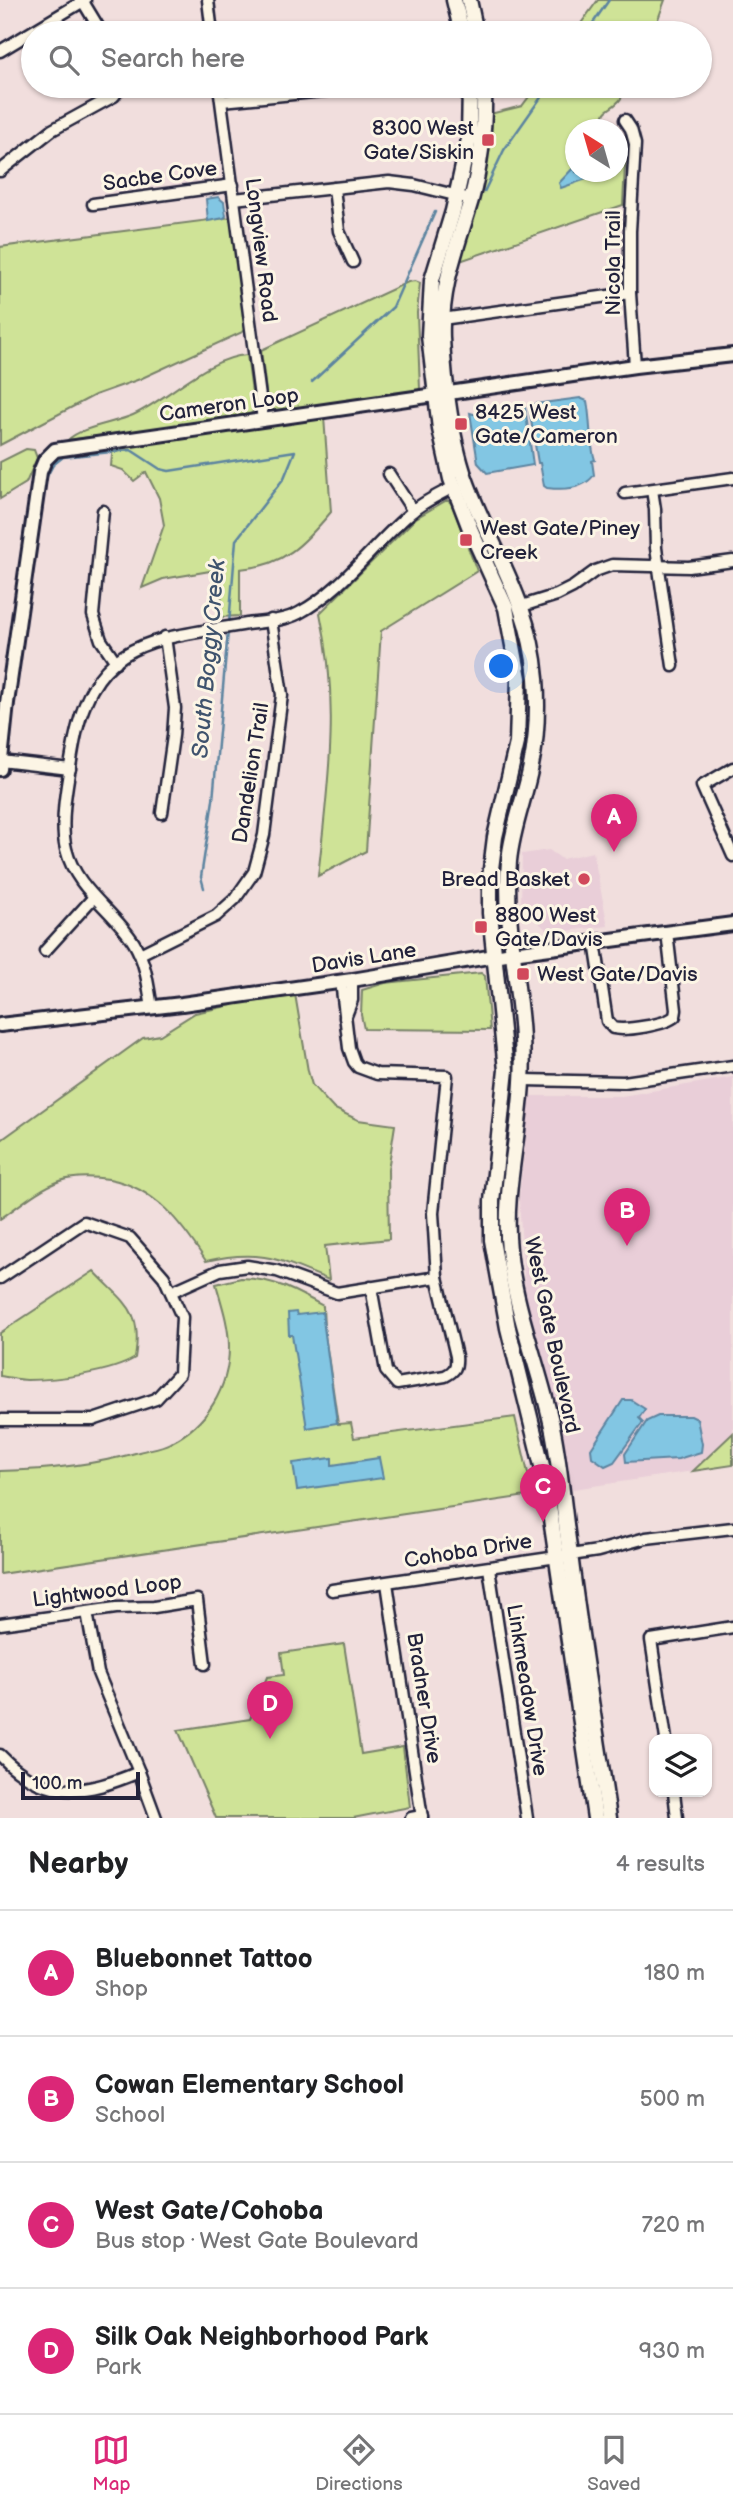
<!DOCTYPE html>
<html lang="en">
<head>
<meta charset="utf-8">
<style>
	:root { --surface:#fff; --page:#f2f2f2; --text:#202124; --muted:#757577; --line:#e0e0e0; --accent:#db2777 }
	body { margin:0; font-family:"Balsamiq Sans",sans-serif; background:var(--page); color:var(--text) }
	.controls { position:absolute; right:21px; bottom:21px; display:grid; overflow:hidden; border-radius:14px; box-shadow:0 2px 5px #0004 }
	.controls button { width:63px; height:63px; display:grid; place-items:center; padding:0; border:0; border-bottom:2px solid var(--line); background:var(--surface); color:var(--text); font:35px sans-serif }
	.compass { position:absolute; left:565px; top:119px; width:63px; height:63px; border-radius:50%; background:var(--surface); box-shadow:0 2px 5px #0004; rotate:323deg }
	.scale { position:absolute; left:21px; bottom:18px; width:119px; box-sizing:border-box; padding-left:7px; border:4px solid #22223b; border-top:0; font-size:19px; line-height:24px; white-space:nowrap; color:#22223b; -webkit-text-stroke:5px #fcf5e5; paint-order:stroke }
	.you { position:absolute; left:502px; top:667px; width:24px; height:24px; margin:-18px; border:5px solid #fff; border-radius:50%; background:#1a73e8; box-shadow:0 0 0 10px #1a73e833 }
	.badge { display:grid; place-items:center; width:46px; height:46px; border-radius:50%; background:var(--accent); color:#fff; font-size:23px; font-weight:700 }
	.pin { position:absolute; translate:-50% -58px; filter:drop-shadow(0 2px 4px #0008) }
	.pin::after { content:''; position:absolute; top:37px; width:24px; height:21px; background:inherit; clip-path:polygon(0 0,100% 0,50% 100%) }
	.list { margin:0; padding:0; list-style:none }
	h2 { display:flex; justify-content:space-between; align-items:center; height:91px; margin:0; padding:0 28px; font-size:30px }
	h2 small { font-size:23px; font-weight:400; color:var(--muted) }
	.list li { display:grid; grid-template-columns:46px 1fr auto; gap:21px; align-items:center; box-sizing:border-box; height:126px; padding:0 28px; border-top:2px solid var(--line) }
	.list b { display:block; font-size:26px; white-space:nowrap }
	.list p { margin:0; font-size:23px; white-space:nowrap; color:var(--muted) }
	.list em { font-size:23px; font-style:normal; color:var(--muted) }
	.icon { flex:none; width:38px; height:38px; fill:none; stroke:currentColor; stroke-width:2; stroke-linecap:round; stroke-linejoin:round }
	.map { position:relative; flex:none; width:733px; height:1818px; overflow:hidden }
	.search { position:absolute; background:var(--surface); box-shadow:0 2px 5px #0004; left:21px; right:21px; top:21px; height:77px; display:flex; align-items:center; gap:18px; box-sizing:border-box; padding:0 24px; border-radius:38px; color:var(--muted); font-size:26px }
	.sheet { height:595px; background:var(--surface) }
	nav { display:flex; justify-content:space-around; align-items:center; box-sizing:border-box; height:98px; border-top:2px solid var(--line); background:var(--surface); font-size:19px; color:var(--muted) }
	nav a { display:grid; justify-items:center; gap:4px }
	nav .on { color:var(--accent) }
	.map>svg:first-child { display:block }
</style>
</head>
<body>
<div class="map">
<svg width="733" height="1818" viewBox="0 0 733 1818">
	<rect width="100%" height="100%" fill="#f1dedd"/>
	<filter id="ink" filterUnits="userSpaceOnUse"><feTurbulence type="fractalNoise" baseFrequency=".0143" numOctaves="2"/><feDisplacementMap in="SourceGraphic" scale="14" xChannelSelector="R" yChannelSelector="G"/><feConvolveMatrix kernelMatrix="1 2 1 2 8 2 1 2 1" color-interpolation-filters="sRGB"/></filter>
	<g filter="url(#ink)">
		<g fill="#e9ced8">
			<path d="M549,850L562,859L593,852L608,926L550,933L521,906L522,854Z"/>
			<path d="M733,1077V1465L567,1490L559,1426L525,1293L519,1198L530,1096H622Z"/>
		</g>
		<g fill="#cfe397" stroke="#788269" stroke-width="2">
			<path d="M598,0H665L653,33H574Z"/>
			<path d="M537,86H627C625,90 622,98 619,101C607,114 601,106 605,129L576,130V172H618V141L626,145L623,205L460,261L489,151L490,114L522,106Z"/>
			<path d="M232,217L249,329L140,379L95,395L0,445V247Z"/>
			<path d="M415,281L420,283L417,313L420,389L402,395L279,412L271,409L267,400L261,350L408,282Z"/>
			<path d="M247,355L254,407L253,412L247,416L68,440C80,427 115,423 133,415C168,399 208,357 247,355Z"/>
			<path d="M324,417L331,512C304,544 284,566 240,569V616L221,617L222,569L163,579L142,588L164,525L159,498L146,472L134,481L123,470L111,466L113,445Z"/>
			<path d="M26,449L34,450L37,458L26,483L0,499V462Z"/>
			<path d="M447,500L451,503L477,571L381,631L366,851L318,876C328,787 340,702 320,613L416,518Z"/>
			<path d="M481,973L485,976L490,1030L364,1029L361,1015L362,990L385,983Z"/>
			<path d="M295,994L308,1071L312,1085L333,1108L358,1120L395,1125L388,1170L389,1239L325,1246L329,1280C280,1260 261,1248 206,1261C181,1223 156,1188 109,1179C94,1177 75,1176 60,1181C38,1189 19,1206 0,1219V1141L143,1038L160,1035L195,1013L268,997Z"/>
			<path d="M94,1271C125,1304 143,1309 135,1358C111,1373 56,1380 27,1380C18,1380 9,1377 0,1376V1333Z"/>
			<path d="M241,1278C275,1279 294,1290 323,1306L324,1328L338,1424L351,1423L354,1438L515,1417L533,1495L0,1574V1471C47,1470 94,1465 139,1452C149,1449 161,1448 170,1443C207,1425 229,1388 229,1347C229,1326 222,1305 216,1284Z"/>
			<path d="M733,1433V1465L693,1471Z"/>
			<path d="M344,1644L361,1754L403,1747L410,1807L353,1818H216L178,1730L250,1719L267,1677L284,1675L281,1653Z"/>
		</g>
		<g fill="#82c6e3" stroke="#5c84a0" stroke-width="2">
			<path d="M575,166L576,172H606L561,188L559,183Z"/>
			<path d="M218,197L224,202L226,216L224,218L208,221L206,199Z"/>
			<path d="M580,398L587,401C591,421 589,442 595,460L592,461L594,475C584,489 563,490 547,488L544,486L540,463H538L529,408L535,404Z"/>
			<path d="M525,407L533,465L487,473L478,463L470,413L477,415Z"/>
			<path d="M296,1312L297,1315L322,1312L337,1423L307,1428L292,1335H289L288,1313Z"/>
			<path d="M623,1400H631L645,1409L639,1418L643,1422L614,1462L605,1466L592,1457L591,1449Z"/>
			<path d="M658,1416H691L697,1419L702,1444L701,1452L678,1459L626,1462L625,1454L647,1421Z"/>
			<path d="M332,1458V1465L379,1458L383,1478L297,1490L293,1463Z"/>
		</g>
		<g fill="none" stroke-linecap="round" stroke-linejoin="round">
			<g stroke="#5c84a0" stroke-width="2.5">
				<path d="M586,33L609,0"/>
				<path d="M484,192L504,150L549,86"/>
				<path d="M312,382L393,307L435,212"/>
				<path d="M45,480L53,465L63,457L131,450L160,469L169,471L295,451L284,478L236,540L229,624"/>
				<path d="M204,888L201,877L213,800L228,631"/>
			</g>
			<g stroke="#22223b" stroke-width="15">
				<g id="minor">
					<path d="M82,0L102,33"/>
					<path d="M208,0L212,33"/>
					<path d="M0,51L85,0"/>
					<path d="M219,86L263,420"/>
					<path d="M222,101L374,86"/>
					<path d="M625,120L631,129L635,144L630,231V293L635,366"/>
					<path d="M0,171L52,130L114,96L121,86"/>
					<path d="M334,188L339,231L353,262"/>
					<path d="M234,199L389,182L414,185L471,199"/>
					<path d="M93,204L233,185"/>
					<path d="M442,319L630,293"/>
					<path d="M389,474L413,511"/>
					<path d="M652,490L655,509L656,548L673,666"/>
					<path d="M625,493L733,478"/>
					<path d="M103,511L93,615L101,640L116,662"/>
					<path d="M522,606L557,595L573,587L595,571L612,565L689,567L733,561"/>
					<path d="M1,761L70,769"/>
					<path d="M733,768L702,786L733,856"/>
					<path d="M162,813L173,736L175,708L165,637"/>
					<path d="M595,942L607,1021L613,1028C625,1031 666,1025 675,1016L676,1010L667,932"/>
					<path d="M45,951L93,898"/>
					<path d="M140,954L216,916L235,899L254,872L264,835L282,695L271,620"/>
					<path d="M341,981L349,1048L354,1062L358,1067L377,1074L447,1076L433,1213L437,1277"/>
					<path d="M152,1008C148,985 146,963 134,943C113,909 76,890 66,849C59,821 68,779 73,749C92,637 154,640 247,624C263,622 284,621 299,613C345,588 373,544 413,511C425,501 440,494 454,487"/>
					<path d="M345,1018L352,1000V980"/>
					<path d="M523,1080L624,1082L733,1066"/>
					<path d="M0,1278L84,1222L130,1238L164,1277L182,1317L179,1374L156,1399L93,1420H0"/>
					<path d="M171,1292L220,1270L247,1266L277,1271L337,1293L437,1277L456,1356C457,1367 455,1371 445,1376L397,1384L386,1371L371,1287"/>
					<path d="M489,1568L527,1818"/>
					<path d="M387,1583L422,1818"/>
					<path d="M332,1590L598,1551L646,1538L733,1528"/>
					<path d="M87,1612L98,1673L139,1772L156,1818"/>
					<path d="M0,1624L116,1608L154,1607L197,1600L205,1664"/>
					<path d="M666,1739L651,1640L733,1627"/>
					<path d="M0,1755C45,1802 85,1795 139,1772"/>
					<path d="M674,1792L677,1818"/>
					<path d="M411,1818L422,1816"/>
				</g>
			</g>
			<g stroke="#22223b" stroke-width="18">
				<g id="tertiary">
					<path d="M0,769L7,703L40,472L45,460L55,450L635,366L733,355"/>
					<path d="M0,1025L182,1004L352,980L512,953L733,924"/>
				</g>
			</g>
			<g stroke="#22223b" stroke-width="19">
				<g id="secondary">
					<path d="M454,0L462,33"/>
					<path d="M469,0L476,33"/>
					<path d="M470,86L469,139L453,211L432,280L429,336L440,429L451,479L471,531L506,608L519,678L517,743L495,837L490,877V913L506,1070L492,1201V1240L508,1328L545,1478L595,1818"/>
					<path d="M484,86C485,123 481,164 471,200C457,248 440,287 442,338C444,383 452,445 468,486C494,554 530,602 536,678C538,706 537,738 531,766C525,798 512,828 509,861C503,935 527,1008 522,1082C519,1139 503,1194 509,1250C515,1312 541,1371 553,1431C561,1472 564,1514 570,1554C581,1643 596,1730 609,1818"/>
				</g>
			</g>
			<use href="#minor" stroke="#fcf5e5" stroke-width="10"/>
			<use href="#tertiary" stroke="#fcf5e5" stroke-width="12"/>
			<use href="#secondary" stroke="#fcf5e5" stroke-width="14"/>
		</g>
	</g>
	<g fill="#d1495b" stroke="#fcf5e5" stroke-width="2.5">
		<rect x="481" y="133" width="14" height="14" rx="3.5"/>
		<rect x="454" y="417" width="14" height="14" rx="3.5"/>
		<rect x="459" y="533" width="14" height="14" rx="3.5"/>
		<circle cx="584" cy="879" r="7"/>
		<rect x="474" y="920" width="14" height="14" rx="3.5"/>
		<rect x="516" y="967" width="14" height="14" rx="3.5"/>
	</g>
	<g text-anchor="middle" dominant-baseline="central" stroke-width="6" stroke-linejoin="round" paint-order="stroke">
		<g font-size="21" fill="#22223b" stroke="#fcf5e5" text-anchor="start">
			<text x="474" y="128" text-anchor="end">8300 West<tspan x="474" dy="24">Gate/Siskin</tspan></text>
			<text x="475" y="412">8425 West<tspan x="475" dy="24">Gate/Cameron</tspan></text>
			<text x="480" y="528">West Gate/Piney<tspan x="480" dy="24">Creek</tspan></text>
			<text x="570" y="879" text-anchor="end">Bread Basket</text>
			<text x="495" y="915">8800 West<tspan x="495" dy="24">Gate/Davis</tspan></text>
			<text x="537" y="974">West Gate/Davis</text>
		</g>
		<g font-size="21" fill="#22223b" stroke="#fcf5e5">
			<text transform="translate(160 176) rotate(-8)">Sacbe Cove</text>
			<text transform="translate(261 250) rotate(83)">Longview Road</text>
			<text transform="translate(613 263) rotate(-90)">Nicola Trail</text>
			<text transform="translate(229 405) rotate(-8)">Cameron Loop</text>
			<text transform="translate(251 773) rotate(-81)">Dandelion Trail</text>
			<text transform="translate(364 958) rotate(-9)">Davis Lane</text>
			<text transform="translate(552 1335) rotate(78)">West Gate Boulevard</text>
			<text transform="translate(468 1551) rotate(-9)">Cohoba Drive</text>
			<text transform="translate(107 1591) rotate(-7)">Lightwood Loop</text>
			<text transform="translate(527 1690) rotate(81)">Linkmeadow Drive</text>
			<text transform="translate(424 1698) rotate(81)">Bradner Drive</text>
		</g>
		<g font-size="23" font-style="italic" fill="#3f536d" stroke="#fcf5e5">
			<text transform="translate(209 659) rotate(-85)">South Boggy Creek</text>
		</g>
	</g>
</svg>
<div class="controls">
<button><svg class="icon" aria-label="layers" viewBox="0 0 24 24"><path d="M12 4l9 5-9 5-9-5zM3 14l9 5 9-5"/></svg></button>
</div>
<svg class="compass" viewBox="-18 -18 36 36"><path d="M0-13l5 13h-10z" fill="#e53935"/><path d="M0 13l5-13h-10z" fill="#757577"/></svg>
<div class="scale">100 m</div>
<div class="you"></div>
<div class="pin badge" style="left:614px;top:852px">A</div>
<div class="pin badge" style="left:627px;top:1246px">B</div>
<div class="pin badge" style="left:543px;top:1522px">C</div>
<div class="pin badge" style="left:270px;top:1739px">D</div>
<div class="search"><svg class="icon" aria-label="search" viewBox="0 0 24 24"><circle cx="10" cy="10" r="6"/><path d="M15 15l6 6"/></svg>Search here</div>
</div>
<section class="sheet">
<h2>Nearby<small>4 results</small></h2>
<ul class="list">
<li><span class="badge">A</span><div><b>Bluebonnet Tattoo</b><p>Shop</p></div><em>180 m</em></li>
<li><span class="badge">B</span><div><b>Cowan Elementary School</b><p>School</p></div><em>500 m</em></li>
<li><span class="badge">C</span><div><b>West Gate/Cohoba</b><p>Bus stop · West Gate Boulevard</p></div><em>720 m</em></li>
<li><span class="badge">D</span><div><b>Silk Oak Neighborhood Park</b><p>Park</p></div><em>930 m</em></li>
</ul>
</section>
<nav>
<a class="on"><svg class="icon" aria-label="map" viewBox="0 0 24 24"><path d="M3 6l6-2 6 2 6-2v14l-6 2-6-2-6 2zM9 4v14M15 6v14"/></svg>Map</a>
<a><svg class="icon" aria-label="directions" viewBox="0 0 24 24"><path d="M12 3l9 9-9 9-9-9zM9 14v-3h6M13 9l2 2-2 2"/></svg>Directions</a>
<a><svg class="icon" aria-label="saved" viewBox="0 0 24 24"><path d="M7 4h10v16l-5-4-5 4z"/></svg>Saved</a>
</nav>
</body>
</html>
